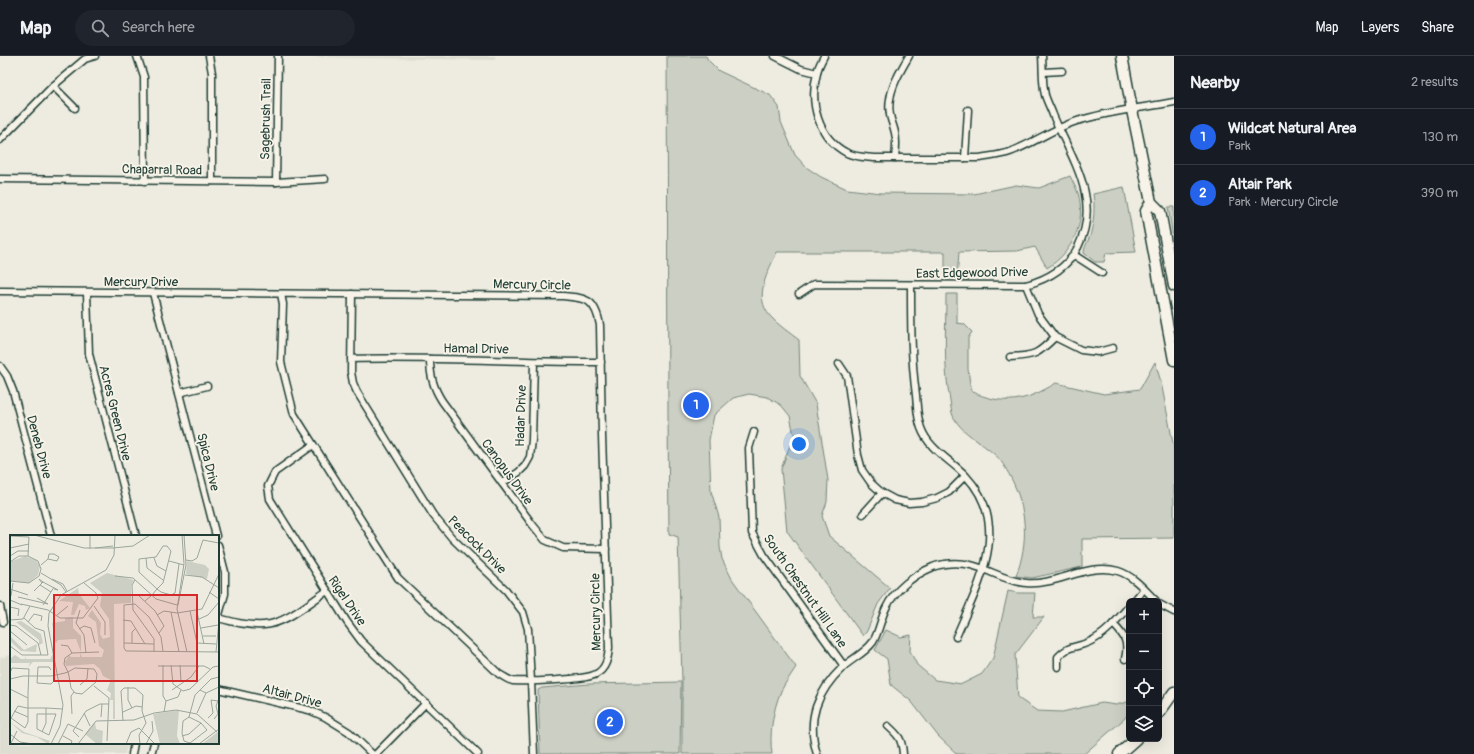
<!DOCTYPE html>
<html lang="en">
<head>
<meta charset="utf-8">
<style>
	:root { --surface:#171b24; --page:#20242c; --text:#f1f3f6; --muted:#9ea1a6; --line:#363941; --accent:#2563eb }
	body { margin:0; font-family:Pangolin,sans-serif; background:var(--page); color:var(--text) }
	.controls { position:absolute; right:12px; bottom:12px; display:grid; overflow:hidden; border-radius:6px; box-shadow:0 4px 16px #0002 }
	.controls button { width:36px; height:36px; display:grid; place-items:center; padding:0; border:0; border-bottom:1px solid var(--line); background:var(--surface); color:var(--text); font:20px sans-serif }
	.you { position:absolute; left:799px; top:388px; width:14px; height:14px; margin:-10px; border:3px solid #fff; border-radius:50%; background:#1a73e8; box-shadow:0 0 0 6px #1a73e833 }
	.badge { display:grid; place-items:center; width:26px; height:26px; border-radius:50%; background:var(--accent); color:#fff; font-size:13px; font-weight:700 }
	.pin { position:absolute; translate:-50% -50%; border:2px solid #fff; box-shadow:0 1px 4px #0006 }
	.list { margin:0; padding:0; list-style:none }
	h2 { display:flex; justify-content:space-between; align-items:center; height:52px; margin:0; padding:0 16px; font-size:17px }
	h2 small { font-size:13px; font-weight:400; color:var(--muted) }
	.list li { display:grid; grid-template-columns:26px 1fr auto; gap:12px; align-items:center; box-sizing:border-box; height:56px; padding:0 16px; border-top:1px solid var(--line) }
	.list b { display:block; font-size:15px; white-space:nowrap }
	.list p { margin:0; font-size:13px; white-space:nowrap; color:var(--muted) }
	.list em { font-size:13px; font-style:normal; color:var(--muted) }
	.icon { flex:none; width:22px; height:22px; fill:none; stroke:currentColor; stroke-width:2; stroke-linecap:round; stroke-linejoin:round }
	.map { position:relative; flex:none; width:1174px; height:698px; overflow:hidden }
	header { display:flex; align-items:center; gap:24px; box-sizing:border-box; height:56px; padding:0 20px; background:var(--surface); border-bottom:1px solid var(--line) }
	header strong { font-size:19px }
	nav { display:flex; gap:22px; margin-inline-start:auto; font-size:14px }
	.search { width:280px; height:36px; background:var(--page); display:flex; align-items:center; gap:10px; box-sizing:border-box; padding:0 14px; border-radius:22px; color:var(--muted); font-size:15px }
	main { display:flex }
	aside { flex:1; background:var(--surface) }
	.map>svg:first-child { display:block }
</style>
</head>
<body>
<header>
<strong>Map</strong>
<div class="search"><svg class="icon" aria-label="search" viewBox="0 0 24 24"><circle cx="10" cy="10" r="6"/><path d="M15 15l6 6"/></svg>Search here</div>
<nav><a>Map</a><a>Layers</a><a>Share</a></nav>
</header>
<main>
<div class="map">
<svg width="1174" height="698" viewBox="0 0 1174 698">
	<rect width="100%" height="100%" fill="#eeece1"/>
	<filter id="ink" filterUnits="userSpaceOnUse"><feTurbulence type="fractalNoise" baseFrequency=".025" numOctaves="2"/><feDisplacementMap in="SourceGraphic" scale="8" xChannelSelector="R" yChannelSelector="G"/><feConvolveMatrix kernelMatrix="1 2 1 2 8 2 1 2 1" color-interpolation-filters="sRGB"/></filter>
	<g filter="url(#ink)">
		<g fill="#ddddd2">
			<path d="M312,0H495V4L312,1Z"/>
			<path d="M11,599V687H128L125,698H0V602Z"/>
		</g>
		<g fill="#cccfc4" stroke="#76867c">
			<path d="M667,0H706L708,4L719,15L770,39L779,51L781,66L795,99L806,111L821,121L847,133L881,137L974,138L1016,129L1039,132L1070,120C1073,126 1076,132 1078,137C1087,166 1072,197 1047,212L1035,191L1017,195L959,196L957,222H945V196H777C768,216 753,240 770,260C778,269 790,277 799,284L800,320L816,348L828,424L827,446L822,460L829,480L890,532L878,548L867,575L863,580L787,475L781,413L794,379L790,360L781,349L767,341L749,338L733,342L714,359L709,384L711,435L719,461L720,491L722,503L732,523L796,611C791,619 785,627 781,635C773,654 769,678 772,698H682V625L678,481L669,478C667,319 668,159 667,0Z"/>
			<path d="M1124,131L1136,196L1106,197L1104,206H1095L1084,197C1084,190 1090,183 1091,176C1094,164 1095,151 1093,138Z"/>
			<path d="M1168,151H1174V187Z"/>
			<path d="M946,238H957V267L964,268L972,276L968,282V313L971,335C1003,351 1027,345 1056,327L1104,338L1140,333L1155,306L1161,326L1174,392V482L1082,483V511L1032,522L1016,520C1029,486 1027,452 1010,420C1006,413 1001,403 994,398C981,386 963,378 954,362C951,357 951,350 950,344C943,310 946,273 946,238Z"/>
			<path d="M1008,535L1018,537H1035L1033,561H1044L1015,599L1018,642L1037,655L1062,656L1102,647L1116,649L1127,646L1129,648V657L1124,663L1084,698H957L938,680L911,645L891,629L887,603L875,594L886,574L901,581L911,579L910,595L917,609L935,624L962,628L982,618L993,602Z"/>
			<path d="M681,626L680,698H540L538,634L542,632L589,628Z"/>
		</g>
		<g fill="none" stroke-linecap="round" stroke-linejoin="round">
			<g stroke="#1f3d34" stroke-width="9">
				<g id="minor">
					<path d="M137,0L144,21L145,125"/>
					<path d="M209,0L212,17V125"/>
					<path d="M775,0L801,13L817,17"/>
					<path d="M824,0C821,6 818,11 817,17C809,47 818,82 847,97C855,101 865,101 874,102H980C991,100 1001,99 1010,96C1034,87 1054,72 1077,65C1109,55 1142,52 1174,46"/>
					<path d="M1043,16L1062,15"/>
					<path d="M53,30L75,52"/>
					<path d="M0,84L53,30L85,3L95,0"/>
					<path d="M895,102C896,94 897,85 895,77C894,71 891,65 890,59C886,38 899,17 909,0"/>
					<path d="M965,102L968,54"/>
					<path d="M0,123L276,126L325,123"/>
					<path d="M276,126L278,0"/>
					<path d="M1074,199L1102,217"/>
					<path d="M1026,229L1038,258L1055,281L1081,294L1098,296L1113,292"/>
					<path d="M911,230C911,266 911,302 916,339C917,350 917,361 921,372C929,394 951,404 966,420C1013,470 978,529 956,581"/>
					<path d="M0,235L563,240C587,242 595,243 600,269L602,380L609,592C608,602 606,613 596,618C587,624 526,626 513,625C508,624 503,620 499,618L398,522L294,358L281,306L283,248L281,238"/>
					<path d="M87,237L89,298L136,480"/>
					<path d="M153,237L216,480"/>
					<path d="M352,238L351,316L353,327L357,336L433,459L452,482L506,534L523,556L528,573L531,625L534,698"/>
					<path d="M799,238L814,228L1026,229C1048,223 1068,211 1078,191C1102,143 1071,102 1053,59C1051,53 1047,46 1045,39C1042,27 1043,13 1042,0"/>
					<path d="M1010,301C1035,300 1038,298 1055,281"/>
					<path d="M351,303C434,301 518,306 601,306"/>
					<path d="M430,303C430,319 433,331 442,345L532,468L545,484L563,492L606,493"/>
					<path d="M839,308L847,320L858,399L862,414L871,427L882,437L895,444L909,447L922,446L937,442L949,436L965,420"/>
					<path d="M0,310L7,320L13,335L51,480"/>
					<path d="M179,337L207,330"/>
					<path d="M754,376L749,392L752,477L764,499L844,610"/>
					<path d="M313,389L275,416L268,430L270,443L347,566L361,585L478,698"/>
					<path d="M502,427L519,416L525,410L530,401L532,384L534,306"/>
					<path d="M863,458L882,437"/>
					<path d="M218,489L225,516V538L218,562"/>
					<path d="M1134,545L1144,533"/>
					<path d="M1159,548L1174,556"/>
					<path d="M0,550L3,566"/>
					<path d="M218,562C233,566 248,570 264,569C285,568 309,547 327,535"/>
					<path d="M1113,568C1125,580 1129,586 1125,603"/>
					<path d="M1058,611V601C1070,588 1074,593 1089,586C1105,579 1117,564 1129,550"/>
					<path d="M218,633L309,654L325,661L349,676L372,698"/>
					<path d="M888,670C899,680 902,683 903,698"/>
					<path d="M132,698L134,687"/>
					<path d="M151,698L154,687"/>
					<path d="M376,698L426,647"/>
					<path d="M817,698C806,663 817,636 843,611C853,602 865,597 873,586C879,576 881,562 886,552C895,533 914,519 933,511C937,509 941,509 945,508C979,503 996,524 1026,527C1057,530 1087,506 1118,515C1134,520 1145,534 1156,545"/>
				</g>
			</g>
			<g stroke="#1f3d34" stroke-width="13">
				<g id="primary">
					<path d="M1122,0L1132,54L1151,146L1160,155L1174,230"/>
					<path d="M1151,146L1146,155L1174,304"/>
					<path d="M1159,657L1174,636"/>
					<path d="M1119,698L1136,683"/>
				</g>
			</g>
			<use href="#minor" stroke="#f7f3e8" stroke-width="6"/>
			<use href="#primary" stroke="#f7f3e8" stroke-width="10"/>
		</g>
	</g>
	<g text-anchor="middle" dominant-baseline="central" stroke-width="3.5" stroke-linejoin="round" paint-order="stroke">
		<g font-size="13" fill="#1f3d34" stroke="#f7f3e8">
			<text transform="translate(266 63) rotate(-89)">Sagebrush Trail</text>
			<text transform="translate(162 114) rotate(1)">Chaparral Road</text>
			<text transform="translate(972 217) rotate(-1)">East Edgewood Drive</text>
			<text x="141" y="226">Mercury Drive</text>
			<text transform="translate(532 229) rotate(1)">Mercury Circle</text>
			<text transform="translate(476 293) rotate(1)">Hamal Drive</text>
			<text transform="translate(115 357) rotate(76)">Acres Green Drive</text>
			<text transform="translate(521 360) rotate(-88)">Hadar Drive</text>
			<text transform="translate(39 391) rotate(75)">Deneb Drive</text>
			<text transform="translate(208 406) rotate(76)">Spica Drive</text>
			<text transform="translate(507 416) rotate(54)">Canopus Drive</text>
			<text transform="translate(477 489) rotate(45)">Peacock Drive</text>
			<text transform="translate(805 535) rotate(55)">South Chestnut Hill Lane</text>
			<text transform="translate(347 545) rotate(56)">Rigel Drive</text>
			<text transform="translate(596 556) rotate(-91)">Mercury Circle</text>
			<text transform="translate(292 640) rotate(15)">Altair Drive</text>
		</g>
	</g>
	<g transform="translate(10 479)">
		<rect width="209" height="209" fill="#eeece1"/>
		<path d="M15,21L26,25L30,31L28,40L19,48L0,46V27ZM177,26L195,30L199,34L197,44L176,39ZM97,38L124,45L121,51V68L104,69L105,184H103V165H100L101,158L97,155L101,145L93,141L90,134L84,129L56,131L55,127L59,120L61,122H70V118L72,122H92L94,115L89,111L86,87L78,81L82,75L91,88L90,99L93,104L100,102L99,84L90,71L92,58L80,48ZM68,53L69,59L80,73L76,75L75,71L69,69L64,80H61L63,67L49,66ZM63,82V93L71,101V117L66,104L48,105L46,108L45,106L42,88L55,86V83ZM11,86L31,99L33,108L29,110V105L6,87ZM0,101L14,115L27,109L26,117L11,116L0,106ZM43,119L44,127H23L18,132L20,128H0V124L5,120L11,124H15V121L16,124H40ZM169,175L167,201L170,209H150L143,179ZM0,187L14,197L40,206L38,209L27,202L12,198ZM85,187L86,194L93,196L92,209H87L75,199ZM209,196V209H192Z" fill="#cccfc4"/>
		<path fill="none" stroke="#9ba69c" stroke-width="1" d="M24,0L74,13H103M172,0L174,29L167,74L177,117M0,1L19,2L18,21M0,13L19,9M85,13L103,11M103,13L123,11L140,0M80,14V0M0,21L8,16H19M136,23L137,33L153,45M144,23L147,31L156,36M176,25L182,26L187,23L193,5L209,8M159,26L174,30M0,27L9,21H18L28,26L31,34L29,41L19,48L0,46M31,30L38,24L39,19H44L49,22L47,26L38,24M31,38L51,50L56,57M175,40L192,42L209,53M105,41L123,43L146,64L167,70M42,44L53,49L57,56M125,45L122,50L123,75L144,104V117M33,47L48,55L44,54M30,50L41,57M0,54L18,60M24,56L33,47L29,44L32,48M199,57L209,64M122,60H128L145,76L154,91L149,98M1,61L3,48M8,62L38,69M27,63L38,69M0,65L12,70M135,66L142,60L147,54L153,48L161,16L157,11H153L146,22L129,24V37L147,54L151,57L161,60L165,58L169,29M11,69L38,75L50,83H73L88,63L86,58L74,48M33,70L44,52M168,70L176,30L174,0M84,71L95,87V100M0,72L9,74L8,81M70,75L66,88L74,100L76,118M180,76L187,108L206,109M161,77L169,117M187,77L194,109M47,80L58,71M147,80L154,76L167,78L192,74L209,39M189,84L198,80L209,67M0,85L13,84L20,71M113,85L121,86L135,109M18,87L24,79L32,81L31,86M0,90L6,91L28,108L31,120M191,93L208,90M69,94L74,91L81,93L85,108M0,96L17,110M193,101H206M114,108L144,109M122,108V97L126,93M51,110L58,111L62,118M0,111L12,120H38L34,96L25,93L14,83M153,116L151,102L139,82L125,69L114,70V113L116,116H118L209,117M206,117L209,86M153,130V161L156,166M161,130L163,149L173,156L180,154L203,132L209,131M170,130L171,147M148,131H194L200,134M41,135L39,132H28L27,148L41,149L43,147M0,138L2,133L19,134L18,159V187L15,193L1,183L8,171L17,173H36L53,174M0,144L13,141H41L55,138L58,137L65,133L84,134L87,139L86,147L72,159L65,158L61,153L59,141L58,137L54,129L55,123L62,118L89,117M70,150L77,144L78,133M84,151L99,163L97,206M118,152V165L122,173M0,154L18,163M162,155L181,142L189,131M190,155L196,158L209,152M4,176L18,182M113,177L126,171L132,172M154,177L156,166L168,162L171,155M74,178L80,191M187,178L196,158M27,179H46L39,200L27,194ZM62,179L61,161L64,157M91,182L92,169M179,182L191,188L197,195L180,208L174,206L172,198L173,186ZM179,182L185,160L201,144L209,142M198,183L203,178L201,165L208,166M204,184L208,179L206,171L209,163M113,186L111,156L114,153H125L133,160L132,176L136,188L129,200L130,209M32,197L36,188V173M0,199L10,207L23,209M53,201L62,206L61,209M172,201L179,199L191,188M69,202L63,196L76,176L90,169H99M1,208L7,196M41,209L50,191L53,170L38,91L39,78L51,60L96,35L104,20L105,0M48,209L58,189L73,196M68,209L86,186L124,185L144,178L166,175L187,179L207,197M116,209L121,197L129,193L145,209M136,209L143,196L142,186M189,209L209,194"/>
		<path fill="#d62828" fill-opacity="0.15" stroke="#d62828" stroke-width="2" d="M44,60H187V146H44Z"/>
		<rect width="209" height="209" fill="none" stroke="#1f3d34" stroke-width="2"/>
	</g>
</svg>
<div class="controls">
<button>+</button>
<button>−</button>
<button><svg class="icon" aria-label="locate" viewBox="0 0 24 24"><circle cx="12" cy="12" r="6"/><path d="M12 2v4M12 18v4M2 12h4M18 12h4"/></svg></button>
<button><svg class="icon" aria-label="layers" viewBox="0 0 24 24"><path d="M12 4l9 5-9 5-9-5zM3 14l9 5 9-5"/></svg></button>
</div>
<div class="you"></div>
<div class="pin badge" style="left:696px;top:349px">1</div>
<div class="pin badge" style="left:610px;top:666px">2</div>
</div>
<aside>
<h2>Nearby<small>2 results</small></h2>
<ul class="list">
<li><span class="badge">1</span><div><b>Wildcat Natural Area</b><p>Park</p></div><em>130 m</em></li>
<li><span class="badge">2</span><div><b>Altair Park</b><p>Park · Mercury Circle</p></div><em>390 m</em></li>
</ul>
</aside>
</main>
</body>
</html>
